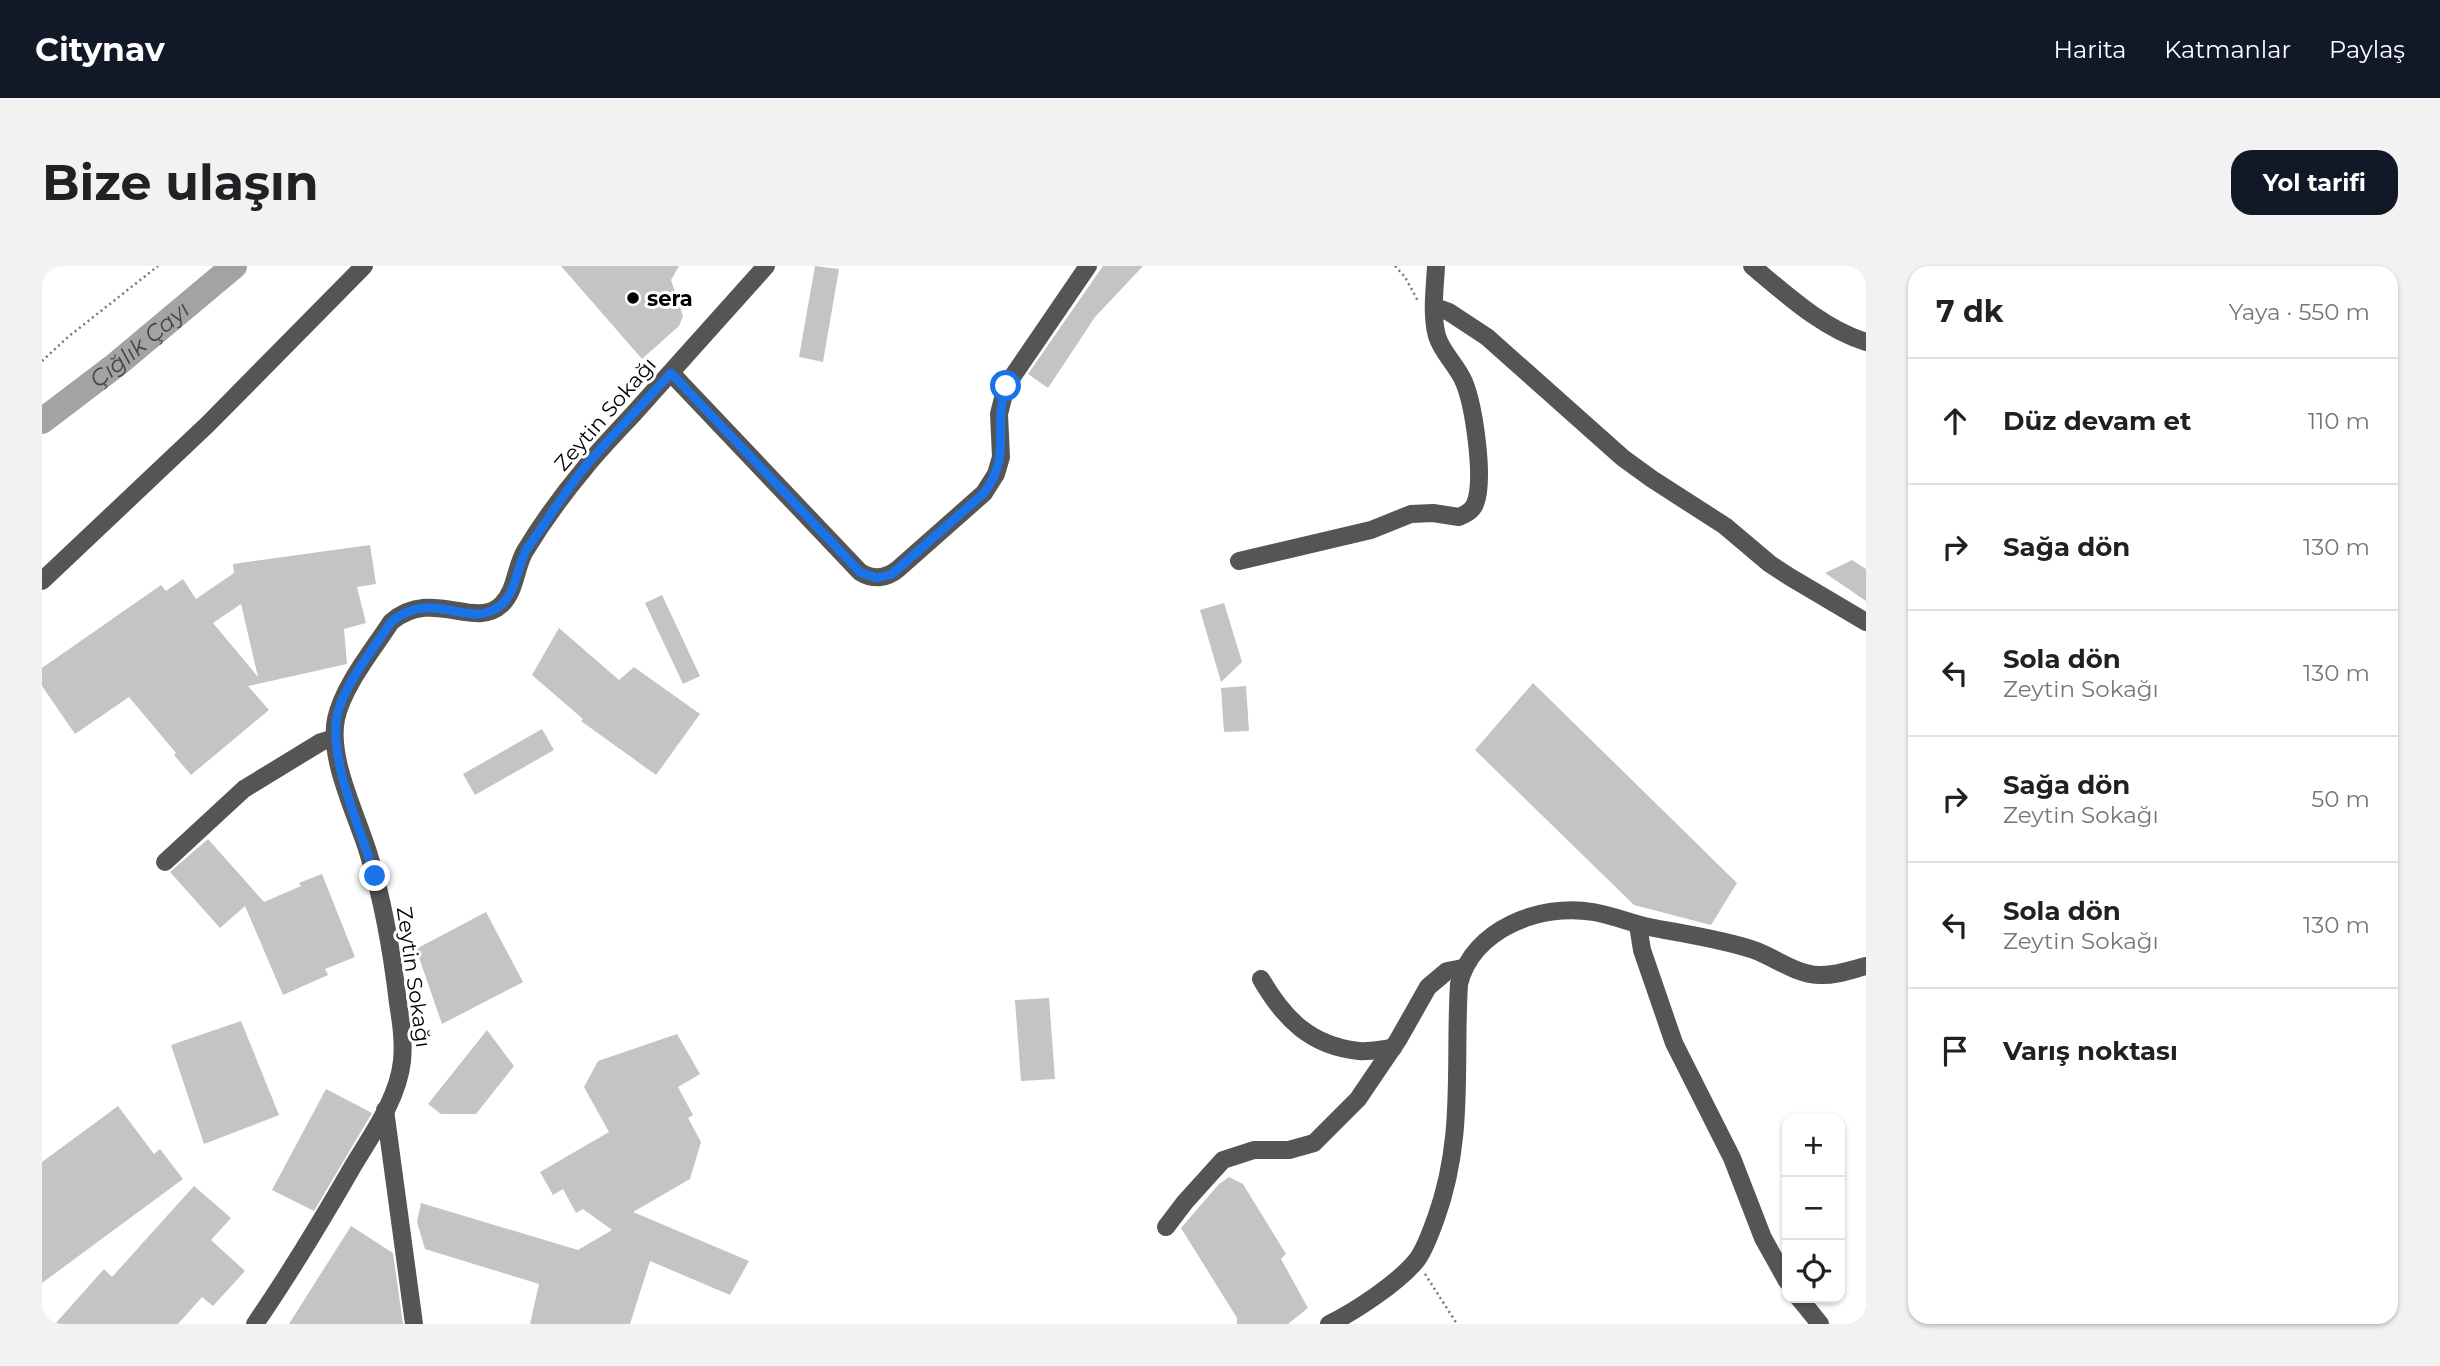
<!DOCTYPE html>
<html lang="tr">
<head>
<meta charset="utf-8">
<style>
	:root { --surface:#fff; --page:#f2f2f2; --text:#202124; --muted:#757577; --line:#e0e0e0; --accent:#111827 }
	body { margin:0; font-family:Montserrat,sans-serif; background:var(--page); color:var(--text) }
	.controls { position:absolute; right:21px; bottom:21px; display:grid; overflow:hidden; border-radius:14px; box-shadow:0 2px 5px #0004 }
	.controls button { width:63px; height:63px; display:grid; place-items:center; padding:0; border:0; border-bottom:2px solid var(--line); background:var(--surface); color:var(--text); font:35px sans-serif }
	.stop { position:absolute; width:21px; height:21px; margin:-16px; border:5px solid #1a73e8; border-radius:50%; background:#fff }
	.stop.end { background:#1a73e8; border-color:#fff; box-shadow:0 2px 7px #0008 }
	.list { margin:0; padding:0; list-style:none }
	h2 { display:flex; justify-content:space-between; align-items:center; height:91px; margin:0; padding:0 28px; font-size:30px }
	h2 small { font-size:23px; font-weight:400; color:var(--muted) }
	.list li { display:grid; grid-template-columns:46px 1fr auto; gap:21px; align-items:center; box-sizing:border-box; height:126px; padding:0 28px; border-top:2px solid var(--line) }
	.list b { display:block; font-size:26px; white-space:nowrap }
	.list p { margin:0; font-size:23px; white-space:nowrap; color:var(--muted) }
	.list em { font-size:23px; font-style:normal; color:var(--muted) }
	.icon { flex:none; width:38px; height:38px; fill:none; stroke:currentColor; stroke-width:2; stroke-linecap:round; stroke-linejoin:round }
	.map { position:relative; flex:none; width:1824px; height:1058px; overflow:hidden; border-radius:21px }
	header { display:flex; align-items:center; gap:42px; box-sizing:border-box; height:98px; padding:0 35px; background:var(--accent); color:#fff }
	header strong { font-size:33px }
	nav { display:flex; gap:38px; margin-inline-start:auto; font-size:24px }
	.intro { display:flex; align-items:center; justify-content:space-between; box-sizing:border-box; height:168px; padding:0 42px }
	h1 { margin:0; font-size:49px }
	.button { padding:18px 32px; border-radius:21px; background:var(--accent); color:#fff; font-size:24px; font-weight:700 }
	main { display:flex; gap:42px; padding:0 42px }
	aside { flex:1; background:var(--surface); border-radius:21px; box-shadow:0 2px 5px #0004 }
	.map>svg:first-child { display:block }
</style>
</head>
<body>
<header>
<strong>Citynav</strong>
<nav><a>Harita</a><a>Katmanlar</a><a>Paylaş</a></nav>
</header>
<div class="intro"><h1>Bize ulaşın</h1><a class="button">Yol tarifi</a></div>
<main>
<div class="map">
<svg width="1824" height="1058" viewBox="0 0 1824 1058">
	<rect width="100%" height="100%" fill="#fff"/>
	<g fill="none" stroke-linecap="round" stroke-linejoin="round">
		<path stroke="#a3a3a3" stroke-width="26" id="s1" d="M0,155L75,98L192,0"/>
	</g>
	<g fill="#c4c4c4" fill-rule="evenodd">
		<path d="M519,0H637L629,14L641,50L637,60L600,93Z"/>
		<path d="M773,0L797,3L781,96L757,91Z"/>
		<path d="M1061,0H1101L1053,51L1006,122L986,108Z"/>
		<path d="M328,279L334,318L315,321L324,357L302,363L305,398L206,420L227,444L149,509L132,489L134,487L87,431L33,468L0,420V402L119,319L124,325L141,313L154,333L192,307L191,298ZM199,338L216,411L171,357Z"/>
		<path d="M1810,294L1824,303V335L1783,307Z"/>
		<path d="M620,329L658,410L641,418L603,337Z"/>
		<path d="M1182,337L1200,396L1179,416L1158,344Z"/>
		<path d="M517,362L577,414L592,401L658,448L614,509L539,455L541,453L490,409Z"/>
		<path d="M1491,417L1695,617L1669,659L1592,639L1433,484Z"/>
		<path d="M1204,420L1207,465L1182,466L1179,422Z"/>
		<path d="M500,463L512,484L433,529L421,508Z"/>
		<path d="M166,573L222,636L259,620L257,617L280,608L313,691L283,703L286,709L241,729L203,640L178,662L128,606Z"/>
		<path d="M444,646L481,716L400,758L374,683Z"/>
		<path d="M1007,732L1013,813L979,815L973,734Z"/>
		<path d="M199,755L237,849L162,878L129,779Z"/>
		<path d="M445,764L472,800L434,848H399L386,838Z"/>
		<path d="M635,768L658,808L636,821L651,849L646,852L659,876L648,913L591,946L707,995L688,1029L608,995L588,1058H488L497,1018L383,983L375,956L379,937L536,984L570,964L541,943L534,947L521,923L511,929L498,906L567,866L542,821L556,795Z"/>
		<path d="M284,823L330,847L272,945L230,924Z"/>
		<path d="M76,840L112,888L118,883L141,913L0,1017V896Z"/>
		<path d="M1187,911L1201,918L1244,988L1239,993L1266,1042L1246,1058H1195V1052L1139,962L1177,918Z"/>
		<path d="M152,920L189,952L169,974L203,1005L171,1040L160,1031L136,1058H13L62,1003L70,1011Z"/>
		<path d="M309,960L351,987L361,1058H247Z"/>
	</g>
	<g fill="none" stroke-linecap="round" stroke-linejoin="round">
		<g stroke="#777" stroke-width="2.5" stroke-dasharray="2 3.5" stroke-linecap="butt">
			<path d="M1353,0L1363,11L1376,35"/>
			<path d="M0,95L26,71L116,0"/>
			<path d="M1383,1008L1415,1058"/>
		</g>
		<g stroke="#555" stroke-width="18">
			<path d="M1710,0C1745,29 1780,62 1824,76"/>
			<path d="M1393,41L1407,46L1445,71L1581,192L1610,213L1683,260L1728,298L1748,311L1824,356"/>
			<path d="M629,107L818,306C831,314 844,313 856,303L942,227L954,208L959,191L957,148L964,120L1046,0"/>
			<path d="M1197,295L1329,264L1369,248L1391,247L1417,251C1424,248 1430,245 1433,238C1443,214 1432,140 1422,116C1415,99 1400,87 1395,70C1389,48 1393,22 1394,0"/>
			<path d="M0,315L166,158L322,0"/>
			<path d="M123,596L202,523L279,476L292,472"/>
			<path d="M1596,659L1600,684L1632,777L1690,892L1721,972L1745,1015"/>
			<path d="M1219,713C1242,753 1269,780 1317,785C1328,786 1340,783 1351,782"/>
			<path d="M343,844L372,1058"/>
			<path d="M1124,961L1143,936L1181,894L1212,884H1247L1272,877L1316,833L1356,774L1386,721L1405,705L1421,702"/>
			<path d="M1757,1032L1778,1058"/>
			<path d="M213,1058C248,1007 280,954 311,900C330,868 356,833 360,795C362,775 359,756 356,737C350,686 341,634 326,586C314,547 286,493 294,453C301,420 331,384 349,356C390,321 432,364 459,339C474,325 473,302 483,285C500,257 521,228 542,203C561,179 583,158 603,135C643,90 684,45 724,0"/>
			<path d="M1287,1058C1312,1046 1356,1017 1374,995C1383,984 1389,965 1394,952C1423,872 1412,800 1417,718C1431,663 1498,637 1551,646C1570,649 1588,657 1607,661C1642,668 1679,673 1712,684C1734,692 1753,708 1777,709C1793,710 1809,704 1824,700"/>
		</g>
	</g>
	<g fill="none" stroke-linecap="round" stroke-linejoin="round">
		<path stroke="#1a73e8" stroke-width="9" d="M333,610C319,563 281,484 298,439C309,410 332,382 349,356C390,322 423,362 455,342C475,330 474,299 486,281C505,255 522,227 542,202C570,169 600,139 629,107L818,306L835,312L850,308L942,227C971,188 950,161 964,120"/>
	</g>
	<circle fill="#000" stroke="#fff" stroke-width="2.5" cx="591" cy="32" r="7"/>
	<g text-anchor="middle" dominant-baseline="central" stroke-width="6" stroke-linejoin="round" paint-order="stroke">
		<g font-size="21" font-weight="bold" fill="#000" stroke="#fff" text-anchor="start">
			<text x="605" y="32">sera</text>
		</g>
		<g font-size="21" fill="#000" stroke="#fff">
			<text transform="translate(563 148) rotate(-49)">Zeytin Sokağı</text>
			<text transform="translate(372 711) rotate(82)">Zeytin Sokağı</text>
		</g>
		<g font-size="23" font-style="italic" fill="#444" stroke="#fff">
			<text stroke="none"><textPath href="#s1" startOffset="124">Çığlık Çayı</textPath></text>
		</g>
	</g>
</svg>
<div class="controls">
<button>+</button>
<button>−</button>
<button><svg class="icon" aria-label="locate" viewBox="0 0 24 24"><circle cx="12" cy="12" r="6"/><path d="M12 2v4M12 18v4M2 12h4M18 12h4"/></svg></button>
</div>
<div class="stop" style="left:964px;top:120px"></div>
<div class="stop end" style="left:333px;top:610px"></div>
</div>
<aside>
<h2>7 dk<small>Yaya · 550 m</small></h2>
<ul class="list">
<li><svg class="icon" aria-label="ahead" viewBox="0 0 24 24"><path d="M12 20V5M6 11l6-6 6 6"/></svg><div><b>Düz devam et</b></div><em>110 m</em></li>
<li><svg class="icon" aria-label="right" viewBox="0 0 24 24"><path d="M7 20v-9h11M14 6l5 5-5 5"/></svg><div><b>Sağa dön</b></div><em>130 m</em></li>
<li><svg class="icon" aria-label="left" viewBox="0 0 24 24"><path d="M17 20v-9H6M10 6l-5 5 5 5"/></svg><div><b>Sola dön</b><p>Zeytin Sokağı</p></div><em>130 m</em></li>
<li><svg class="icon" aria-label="right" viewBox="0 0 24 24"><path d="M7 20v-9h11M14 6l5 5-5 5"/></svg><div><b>Sağa dön</b><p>Zeytin Sokağı</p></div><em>50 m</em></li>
<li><svg class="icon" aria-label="left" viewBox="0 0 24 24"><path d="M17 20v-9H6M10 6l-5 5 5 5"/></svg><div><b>Sola dön</b><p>Zeytin Sokağı</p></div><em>130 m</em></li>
<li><svg class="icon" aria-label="arrive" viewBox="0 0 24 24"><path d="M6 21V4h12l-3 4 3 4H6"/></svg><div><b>Varış noktası</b></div></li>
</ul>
</aside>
</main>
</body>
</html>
